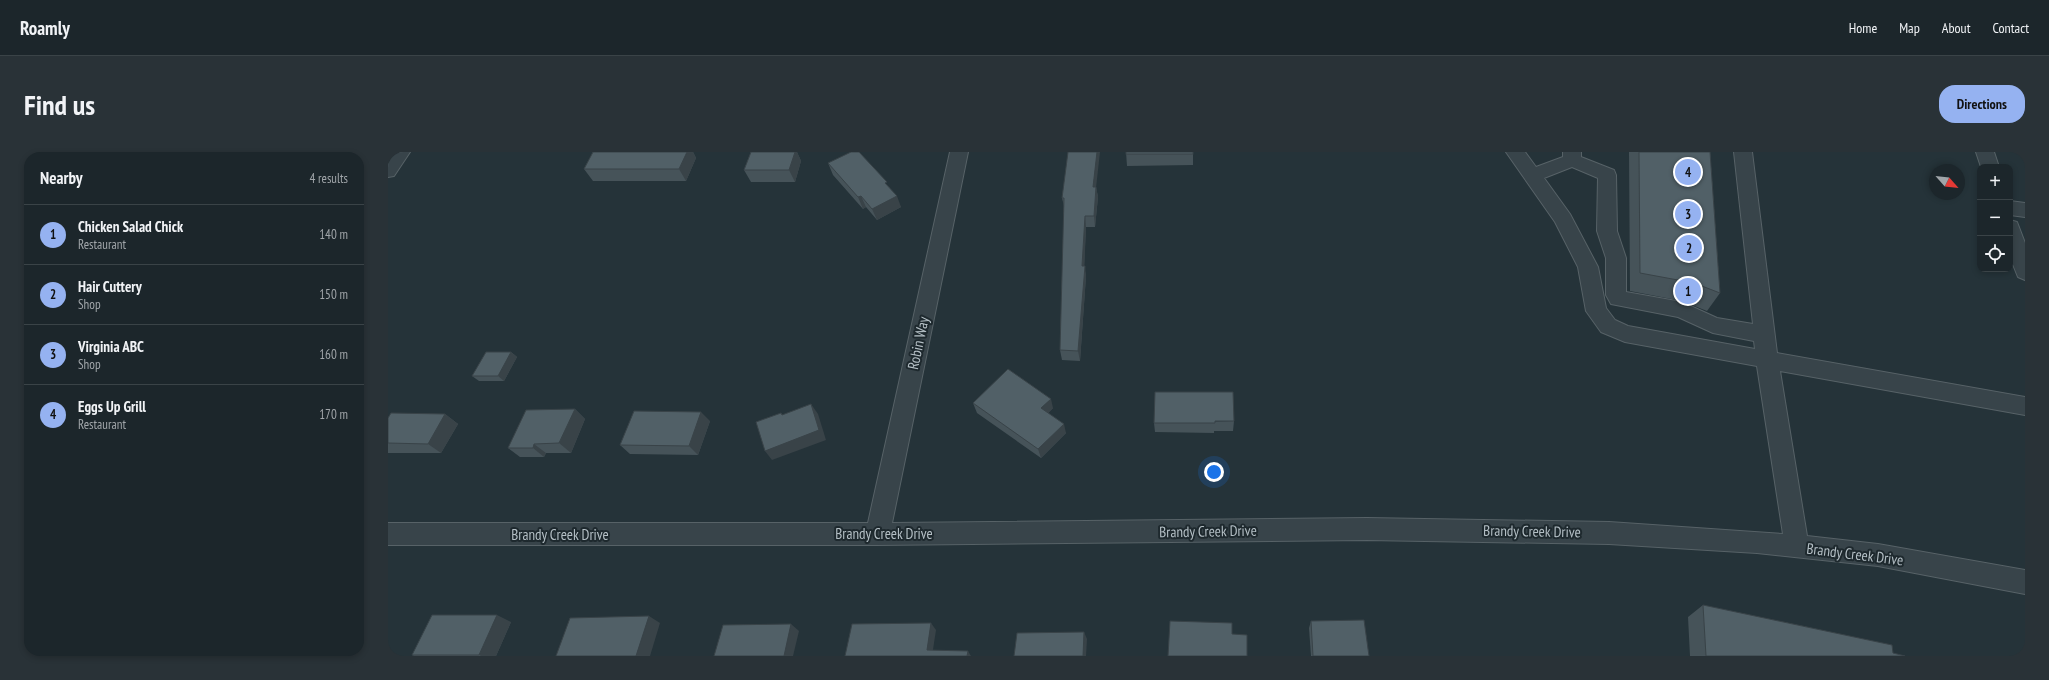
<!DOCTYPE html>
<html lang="en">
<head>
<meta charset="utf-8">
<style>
	:root { --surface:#1c262b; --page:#293237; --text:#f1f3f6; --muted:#a0a5a9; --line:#3a4347; --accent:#95b2f1 }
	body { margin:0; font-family:"PT Sans Narrow",sans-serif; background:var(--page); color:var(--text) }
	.controls { position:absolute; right:12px; top:12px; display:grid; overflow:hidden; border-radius:8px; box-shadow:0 2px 6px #0003 }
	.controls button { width:36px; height:36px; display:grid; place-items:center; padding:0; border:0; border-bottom:1px solid var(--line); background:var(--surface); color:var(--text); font:20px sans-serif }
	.compass { position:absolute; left:1541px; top:12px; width:36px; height:36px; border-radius:50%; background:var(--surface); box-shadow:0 2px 6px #0003; rotate:117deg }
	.you { position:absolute; left:826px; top:320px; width:14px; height:14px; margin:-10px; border:3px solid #fff; border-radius:50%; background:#1a73e8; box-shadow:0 0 0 6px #1a73e833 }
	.badge { display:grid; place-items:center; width:26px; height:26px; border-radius:50%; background:var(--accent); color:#111; font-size:13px; font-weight:700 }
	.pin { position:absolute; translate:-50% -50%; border:2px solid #fff; box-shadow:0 1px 4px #0006 }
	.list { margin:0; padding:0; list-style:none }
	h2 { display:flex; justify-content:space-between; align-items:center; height:52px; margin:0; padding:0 16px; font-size:17px }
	h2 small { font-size:13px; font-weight:400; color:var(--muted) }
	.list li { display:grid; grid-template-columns:26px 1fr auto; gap:12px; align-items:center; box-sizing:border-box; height:60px; padding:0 16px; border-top:1px solid var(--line) }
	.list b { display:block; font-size:15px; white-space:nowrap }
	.list p { margin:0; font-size:13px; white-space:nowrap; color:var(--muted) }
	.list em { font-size:13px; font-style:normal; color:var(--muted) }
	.icon { flex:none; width:22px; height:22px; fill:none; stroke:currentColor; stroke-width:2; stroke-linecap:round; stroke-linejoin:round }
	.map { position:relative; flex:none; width:1637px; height:504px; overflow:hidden; border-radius:16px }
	header { display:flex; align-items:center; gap:24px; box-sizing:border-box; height:56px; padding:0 20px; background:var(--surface); border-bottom:1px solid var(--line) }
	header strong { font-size:19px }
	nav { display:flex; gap:22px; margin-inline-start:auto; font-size:14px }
	.intro { display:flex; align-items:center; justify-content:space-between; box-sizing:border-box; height:96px; padding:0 24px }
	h1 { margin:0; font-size:28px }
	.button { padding:10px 18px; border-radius:16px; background:var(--accent); color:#111; font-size:14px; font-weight:700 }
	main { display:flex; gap:24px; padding:0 24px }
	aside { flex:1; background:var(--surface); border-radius:16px; box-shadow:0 2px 6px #0003 }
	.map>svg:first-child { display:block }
</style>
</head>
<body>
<header>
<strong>Roamly</strong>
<nav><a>Home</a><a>Map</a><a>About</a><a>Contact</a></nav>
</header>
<div class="intro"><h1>Find us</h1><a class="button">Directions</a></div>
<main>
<aside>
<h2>Nearby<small>4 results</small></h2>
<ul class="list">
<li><span class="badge">1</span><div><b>Chicken Salad Chick</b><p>Restaurant</p></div><em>140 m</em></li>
<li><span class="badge">2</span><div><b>Hair Cuttery</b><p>Shop</p></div><em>150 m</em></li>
<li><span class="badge">3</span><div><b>Virginia ABC</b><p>Shop</p></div><em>160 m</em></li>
<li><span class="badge">4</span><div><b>Eggs Up Grill</b><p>Restaurant</p></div><em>170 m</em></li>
</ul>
</aside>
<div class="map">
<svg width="1637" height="504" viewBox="0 0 1637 504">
	<rect width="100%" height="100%" fill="#253339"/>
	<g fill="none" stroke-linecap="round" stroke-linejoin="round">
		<g stroke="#576267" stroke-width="2">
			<g id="minor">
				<path d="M4,0H22L6,24L0,25V5Z"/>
				<path d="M562,0H580L504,371L979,366L1221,370L1395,382L1369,214L1237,190L1213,180L1198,159L1190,115L1167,70L1118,0H1137L1148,15L1175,5V0H1193V5L1226,18L1228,23L1229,79L1238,106V140L1294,150L1329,166L1365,172L1346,0H1364L1389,201L1637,245V263L1392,219L1419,384L1490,392L1637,418V442L1490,414L1369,401L1221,392L979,388L490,393H0V371H480ZM1184,15L1210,26L1209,79L1218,106V143L1223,152L1290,165L1325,181L1366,189L1367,197L1240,174L1227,168L1218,156L1210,115L1182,62L1156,26Z"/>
				<path d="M1588,0H1606L1611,15H1593Z"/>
				<path d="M1622,49L1637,51V65L1622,63Z"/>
				<path d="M1622,68L1629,70L1637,91V128L1630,125L1622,105Z"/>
			</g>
		</g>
		<use href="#minor" fill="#38444a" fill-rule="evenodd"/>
	</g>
	<g fill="#465359">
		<path d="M205,0H305L308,6L298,29H205L196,17Z"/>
		<path d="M363,0H409L413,9L407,30H363L356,18Z"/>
		<path d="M738,0H805V13L739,14Z"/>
		<path d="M1241,0H1322L1332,141L1319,159L1294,149L1242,139Z"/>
		<path d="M440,11L501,35L513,55L489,68L478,55L475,57L445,23Z"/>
		<path d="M708,35L710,45L707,75H698L696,114L698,124L692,209L674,208L672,198L676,54L674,46Z"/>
		<path d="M123,200L129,205L116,229H91L84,224Z"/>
		<path d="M585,251L665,256L660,261L678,281L653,306L589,261Z"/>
		<path d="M187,257L197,267L183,301H158L156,305H132L120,296Z"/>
		<path d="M57,262L70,272L53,301H0V266Z"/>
		<path d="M322,269L310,303L242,302L232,293Z"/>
		<path d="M846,269L845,279H826V281L767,280L766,271Z"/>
		<path d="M1315,453L1505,501L1517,504H1302L1300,465Z"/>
		<path d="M923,469L981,504H923L921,476Z"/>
		<path d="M123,470L108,504H26L24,503Z"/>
	</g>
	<g fill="#394348">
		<path d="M299,0H305L308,6L298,29L291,17Z"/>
		<path d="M407,0H409L413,9L407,30L401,18Z"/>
		<path d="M709,0H712L707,45L705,35Z"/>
		<path d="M708,35L710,45L707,75L706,64Z"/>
		<path d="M473,44L478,55L475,57L470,45Z"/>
		<path d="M509,44L513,55L489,68L484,57Z"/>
		<path d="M697,64L698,75L696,124L694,114Z"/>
		<path d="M697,114L698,124L692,209L690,199Z"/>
		<path d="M123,200L129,205L116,229L110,224Z"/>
		<path d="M663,247L665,256L656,266L653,256Z"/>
		<path d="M423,252L430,262L438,288L384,308L377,299Z"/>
		<path d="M187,257L197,267L183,301L171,291Z"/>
		<path d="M313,260L322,269L310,303L301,294Z"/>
		<path d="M57,262L70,272L53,301L40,292Z"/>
		<path d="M676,272L678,281L653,306L650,297Z"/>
		<path d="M146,292L158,301L156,305L145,296Z"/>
		<path d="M109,463L123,470L108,504H93L91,503Z"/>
		<path d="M261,464L272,471L262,504H248Z"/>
		<path d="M543,471L548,478L544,504L539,498Z"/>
		<path d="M403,472L411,479L405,504H396Z"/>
		<path d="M696,480L699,487L698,504H695Z"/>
		<path d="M580,499L583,504H579Z"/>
	</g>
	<g fill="#516067" stroke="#394348">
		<path d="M205,0H299L291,17H196Z"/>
		<path d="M363,0H407L401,18H356Z"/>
		<path d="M463,0H471L499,30L497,31L509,44L484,57L473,44L470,45L440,11Z"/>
		<path d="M680,0H709L705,35H708L706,64H697L694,114H697L690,199L672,198L676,46H674Z"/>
		<rect x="738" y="0" width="67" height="2"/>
		<path d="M1251,0H1322L1332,141L1306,131L1252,121Z"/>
		<path d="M98,200H123L110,224H84Z"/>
		<path d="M620,217L663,247L653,256L676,272L650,297L585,251Z"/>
		<path d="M767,240H845L846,269H827V271H766Z"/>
		<path d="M423,252L431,278L377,299L368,270L393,261L394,263Z"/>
		<path d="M187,257L171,291L146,292L145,296H120L138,258Z"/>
		<path d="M246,259L313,260L301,294L232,293Z"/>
		<path d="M3,261L57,262L40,292L0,291V266Z"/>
		<path d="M1315,453L1504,493L1505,501L1517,504H1318Z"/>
		<path d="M44,463H109L91,503H24Z"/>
		<path d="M261,464L248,504H168L182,466Z"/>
		<path d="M976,468L981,504H925L923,469Z"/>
		<path d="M782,469L844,471V482L859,483V504H780Z"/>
		<path d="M543,471L539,498L580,499L579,504H457L464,472Z"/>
		<path d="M403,472L396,504H326L335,473Z"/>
		<path d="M696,480L695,504H626L629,481Z"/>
	</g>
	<g text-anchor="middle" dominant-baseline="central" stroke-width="4" stroke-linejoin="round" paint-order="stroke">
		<g font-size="15" fill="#b4bfc5" stroke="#1e292e">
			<text transform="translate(530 191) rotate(-78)">Robin Way</text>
			<text transform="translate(820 379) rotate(-1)">Brandy Creek Drive</text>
			<text transform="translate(1144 379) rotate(1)">Brandy Creek Drive</text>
			<text x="496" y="381">Brandy Creek Drive</text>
			<text x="172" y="382">Brandy Creek Drive</text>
			<text transform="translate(1467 402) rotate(7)">Brandy Creek Drive</text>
		</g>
	</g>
</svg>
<div class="controls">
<button>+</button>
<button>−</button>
<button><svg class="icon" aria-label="locate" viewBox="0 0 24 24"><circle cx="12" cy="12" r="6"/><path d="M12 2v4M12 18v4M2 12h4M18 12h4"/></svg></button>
</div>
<svg class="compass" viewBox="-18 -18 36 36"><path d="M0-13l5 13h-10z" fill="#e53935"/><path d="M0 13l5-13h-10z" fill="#a0a5a9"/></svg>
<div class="you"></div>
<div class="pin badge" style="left:1300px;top:139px">1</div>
<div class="pin badge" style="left:1301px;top:96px">2</div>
<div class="pin badge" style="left:1300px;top:62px">3</div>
<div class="pin badge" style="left:1300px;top:20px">4</div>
</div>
</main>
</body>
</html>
